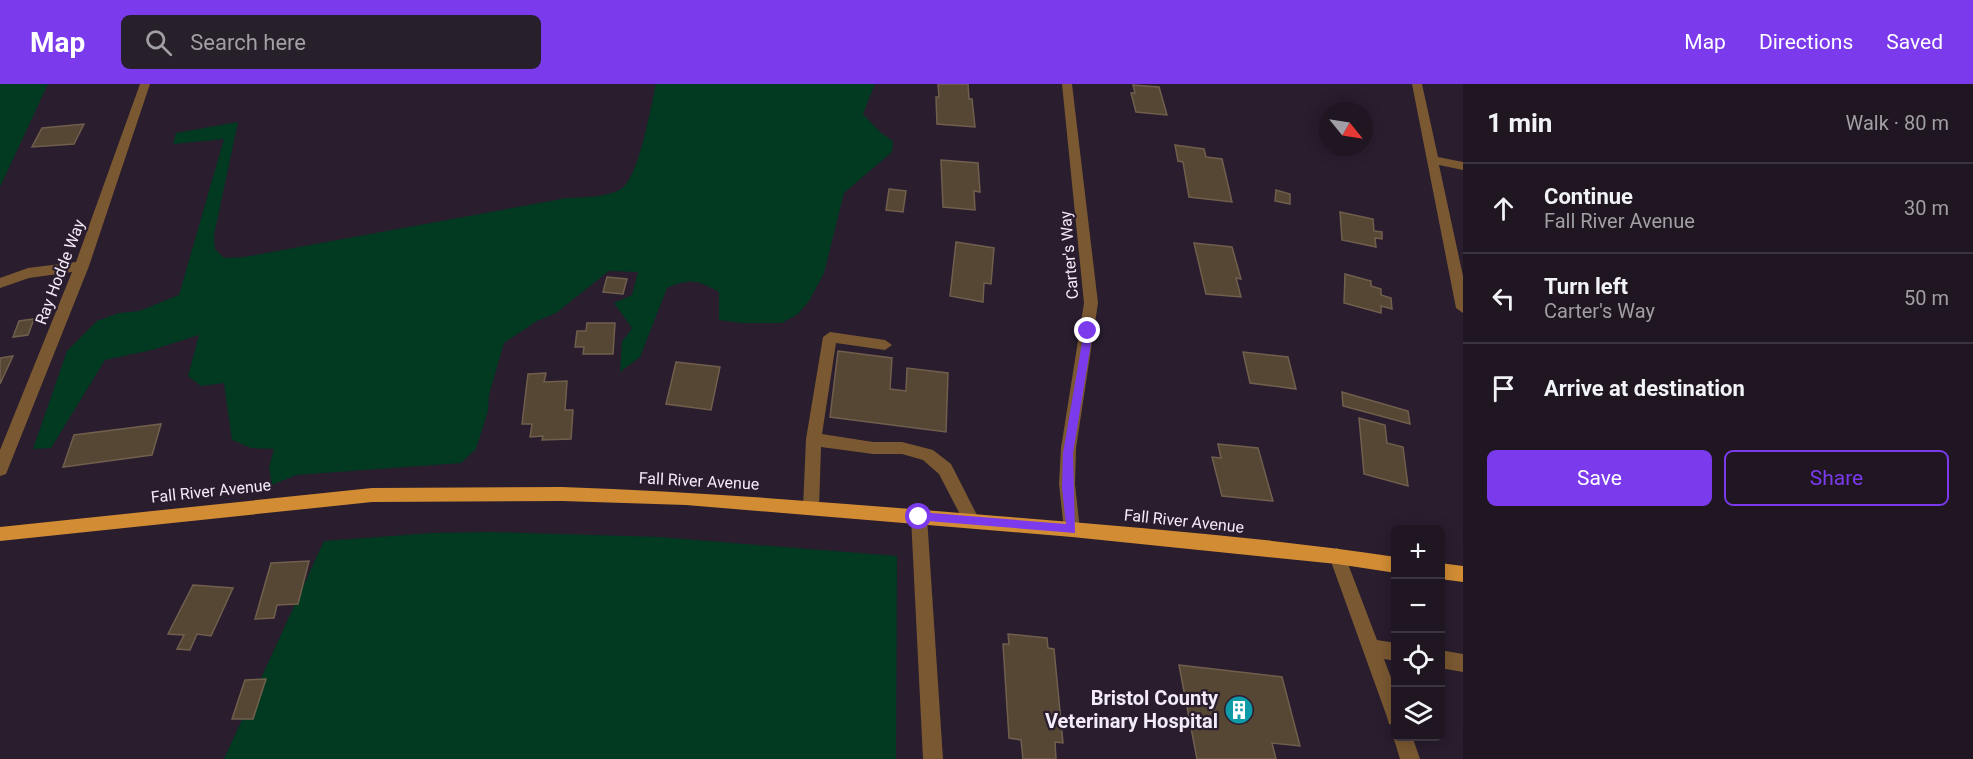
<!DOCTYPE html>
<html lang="en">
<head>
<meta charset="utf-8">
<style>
	:root { --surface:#1f1622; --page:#271f2a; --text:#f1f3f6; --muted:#a19fa5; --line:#3c3540; --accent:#7c3aed }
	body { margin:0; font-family:Roboto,sans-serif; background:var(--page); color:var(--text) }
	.controls { position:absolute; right:18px; bottom:18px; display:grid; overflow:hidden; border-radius:9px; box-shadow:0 3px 15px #0003 }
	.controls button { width:54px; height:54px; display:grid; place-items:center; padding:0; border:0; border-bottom:2px solid var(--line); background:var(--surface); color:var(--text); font:30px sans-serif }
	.compass { position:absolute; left:1319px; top:18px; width:54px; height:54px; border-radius:50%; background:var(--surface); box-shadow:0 3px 15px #0003; rotate:120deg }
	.stop { position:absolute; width:18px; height:18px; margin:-14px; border:4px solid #7c3aed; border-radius:50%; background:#fff }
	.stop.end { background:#7c3aed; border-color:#fff; box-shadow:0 2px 6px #0008 }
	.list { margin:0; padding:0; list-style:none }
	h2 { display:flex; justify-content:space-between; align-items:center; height:78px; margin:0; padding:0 24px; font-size:26px }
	h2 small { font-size:20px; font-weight:400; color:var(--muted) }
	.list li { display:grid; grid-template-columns:39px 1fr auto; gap:18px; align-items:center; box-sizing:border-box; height:90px; padding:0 24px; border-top:2px solid var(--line) }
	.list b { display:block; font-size:22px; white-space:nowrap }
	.list p { margin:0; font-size:20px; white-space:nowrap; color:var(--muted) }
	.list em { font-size:20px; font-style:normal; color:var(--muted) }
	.actions { display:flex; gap:12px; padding:18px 24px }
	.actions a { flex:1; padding:14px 0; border:2px solid var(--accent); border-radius:9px; text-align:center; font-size:21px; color:var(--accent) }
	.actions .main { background:var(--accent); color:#fff }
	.icon { flex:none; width:33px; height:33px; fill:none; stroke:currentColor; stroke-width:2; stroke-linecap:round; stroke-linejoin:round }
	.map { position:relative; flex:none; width:1463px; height:675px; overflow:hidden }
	header { display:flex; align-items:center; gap:36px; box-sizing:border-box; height:84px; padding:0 30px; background:var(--accent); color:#fff }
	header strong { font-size:28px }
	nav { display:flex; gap:33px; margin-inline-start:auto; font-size:21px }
	.search { width:420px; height:54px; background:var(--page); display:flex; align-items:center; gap:15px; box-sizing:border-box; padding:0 21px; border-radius:9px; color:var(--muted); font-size:22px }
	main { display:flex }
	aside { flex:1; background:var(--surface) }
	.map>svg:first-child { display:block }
</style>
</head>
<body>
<header>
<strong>Map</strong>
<div class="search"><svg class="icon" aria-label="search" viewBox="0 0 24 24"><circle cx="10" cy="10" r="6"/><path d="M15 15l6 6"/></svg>Search here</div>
<nav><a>Map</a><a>Directions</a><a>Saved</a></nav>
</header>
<main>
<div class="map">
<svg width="1463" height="675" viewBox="0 0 1463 675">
	<rect width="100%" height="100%" fill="#291d2e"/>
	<g fill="#013921">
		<path d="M0,0H48L0,103Z"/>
		<path d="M656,0H875L863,30L881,49L893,57L892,68L844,109L824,189L809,217L798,230L782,239H742L719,236V208C697,196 691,194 667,204L640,273L620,288L622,258L632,244L614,219L632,211L638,188L609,187L556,229L537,237L504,259L489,311L488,327L476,365L461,379L296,391L272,401L269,383L274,365L251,364L232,356L224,299L201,302L188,292L199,251L152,266L105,276L51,364L33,365L67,267L97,237L119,229L139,227L179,211L224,55L173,60L176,49L238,38L214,151L215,165L224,174L245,173L567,114C584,113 606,114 621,105C639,94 651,22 656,0Z"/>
		<path d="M489,448L659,453L897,472L896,675H224L324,457L432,449Z"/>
	</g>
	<g fill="#564634" stroke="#705f4d" stroke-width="1.5">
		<path d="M938,0H968L969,15H972L975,43L937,40L936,13H939Z"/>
		<path d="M1133,1L1159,3L1167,31L1136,28L1131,9H1135Z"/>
		<path d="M84,40L74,60L32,63L42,44Z"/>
		<path d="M1175,61L1204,65L1206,73L1222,75L1232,118L1189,113L1183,78L1178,77Z"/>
		<path d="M941,76L978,79L980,108L974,107L975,126L943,123Z"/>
		<path d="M889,105L906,107L903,128L886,126Z"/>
		<path d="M1276,106L1290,110V120L1275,117Z"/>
		<path d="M1340,128L1373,135L1374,147L1382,148V155L1375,154L1376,163L1342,156Z"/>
		<path d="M956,158L994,164L991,200L984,199L983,218L950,212Z"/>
		<path d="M1194,159L1232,163L1241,195L1236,194L1241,213L1206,210Z"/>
		<path d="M1345,190L1371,197V202L1381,205V211L1391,214L1392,225L1381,222V229L1344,219Z"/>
		<path d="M607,193L627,195L623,210L603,208Z"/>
		<path d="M34,235L28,251L13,253L19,237Z"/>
		<path d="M587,239H615L613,270H583L584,263H575L577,247H586Z"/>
		<path d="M838,267L892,274L890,305L906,307L907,284L948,289L946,348L830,333Z"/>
		<path d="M1243,268L1288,273L1296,305L1250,299Z"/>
		<path d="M13,272L0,300V274Z"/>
		<path d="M676,278L720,283L711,326L666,320Z"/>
		<path d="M546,289L544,298L567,297L565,326H573L571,355L542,356L543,352L530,353L532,340H522L528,290Z"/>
		<path d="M1342,308L1408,327L1410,340L1343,322Z"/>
		<path d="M1359,334L1385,341L1387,359L1403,363L1408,402L1364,390Z"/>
		<path d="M161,340L152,371L63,383L74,351Z"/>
		<path d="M1218,360L1258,364L1273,417L1222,412L1212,373L1221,374Z"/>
		<path d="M309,477L298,520L277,521L274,534L255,535L271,479Z"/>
		<path d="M193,501L233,504L211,552L197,550L190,566L177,565L184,551L168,550Z"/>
		<path d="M1008,550L1047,554L1048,564L1054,565L1063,659L1055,658L1056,675H1023L1021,656L1009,654L1003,560H1009Z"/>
		<path d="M1179,581L1282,593L1300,662L1272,659L1276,675H1197Z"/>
		<path d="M266,595L253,635H232L245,596Z"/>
	</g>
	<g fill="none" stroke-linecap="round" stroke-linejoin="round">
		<g fill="#7a5932" fill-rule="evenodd">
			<path d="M140,0H150L89,182L8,385L6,390L0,392V366L72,188L29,194L0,204V194L28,184L76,178Z"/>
			<path d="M1062,0H1072L1098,219L1076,364L1075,400L1080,446L1078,451L1072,453L1066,451L1064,446L1059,400L1061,364L1084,219Z"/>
			<path d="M1412,0H1422L1438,73L1463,78V86L1439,81L1463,192V229L1456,224Z"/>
			<path d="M830,248L885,256L892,261L885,266L836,259L822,350L873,358H902L933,366L951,380L980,437L978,442L972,444L966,442L939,390L923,376L902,370H873L821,363L819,424L817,429L811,431L805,429L803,424L806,355L823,253Z"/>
			<path d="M919,426L925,428L927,433L943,675H923L911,433L913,428Z"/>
			<path d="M1337,464L1343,467L1345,472L1377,556L1396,559V577L1384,575L1396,607V642L1389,640L1387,633L1329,472L1331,467Z"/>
			<path d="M1440,566L1463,570V588L1440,584Z"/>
			<path d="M1395,645L1396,652H1412L1420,675H1400L1393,652Z"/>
		</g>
		<g fill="#d28d34" fill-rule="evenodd">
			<path d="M562,403C708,408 852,420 997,432C1130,443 1264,453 1396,473V489L1337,480L1072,453L686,421L562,417L372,418L0,457V443L372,404Z"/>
			<path d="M1440,479L1463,482V498L1440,495Z"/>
		</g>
	</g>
	<path fill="#7c3aed" d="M1088,244L1093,247L1073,369L1075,449L915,436L914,433L919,428L1066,440L1062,404L1063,369L1084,247Z"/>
	<defs>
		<g id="building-disc" transform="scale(1.5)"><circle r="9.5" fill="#0f9aa8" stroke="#291d2e"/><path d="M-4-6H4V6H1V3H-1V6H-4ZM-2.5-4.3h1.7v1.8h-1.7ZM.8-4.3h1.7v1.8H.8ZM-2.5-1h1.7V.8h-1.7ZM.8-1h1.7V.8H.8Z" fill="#fff"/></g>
	</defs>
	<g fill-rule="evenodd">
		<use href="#building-disc" x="1239" y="626"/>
	</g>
	<g text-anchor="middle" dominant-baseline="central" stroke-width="4.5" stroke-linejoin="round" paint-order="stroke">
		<g font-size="16" fill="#f3ebf7" stroke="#291d2e">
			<text transform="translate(1069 171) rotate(-95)">Carter's Way</text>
			<text transform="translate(60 188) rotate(-69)">Ray Hodde Way</text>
			<text transform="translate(699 397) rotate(3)">Fall River Avenue</text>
			<text transform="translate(211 407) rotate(-6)">Fall River Avenue</text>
			<text transform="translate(1184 437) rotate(6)">Fall River Avenue</text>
		</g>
		<g font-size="20" font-weight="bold" fill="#f3ebf7" stroke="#291d2e" text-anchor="end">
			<text x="1218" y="614">Bristol County<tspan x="1218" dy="23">Veterinary Hospital</tspan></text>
		</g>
	</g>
</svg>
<div class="controls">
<button>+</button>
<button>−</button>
<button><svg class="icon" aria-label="locate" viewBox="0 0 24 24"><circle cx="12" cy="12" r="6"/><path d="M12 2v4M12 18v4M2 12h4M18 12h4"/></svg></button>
<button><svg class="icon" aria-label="layers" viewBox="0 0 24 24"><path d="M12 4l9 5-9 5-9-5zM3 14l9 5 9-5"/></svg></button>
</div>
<svg class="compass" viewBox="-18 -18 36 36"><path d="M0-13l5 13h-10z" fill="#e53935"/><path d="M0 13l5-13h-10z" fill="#a19fa5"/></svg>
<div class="stop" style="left:919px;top:433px"></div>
<div class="stop end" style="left:1088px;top:247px"></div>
</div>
<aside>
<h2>1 min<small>Walk · 80 m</small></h2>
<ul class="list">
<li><svg class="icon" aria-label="ahead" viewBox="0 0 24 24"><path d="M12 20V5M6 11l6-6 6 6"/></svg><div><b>Continue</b><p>Fall River Avenue</p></div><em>30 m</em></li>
<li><svg class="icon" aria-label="left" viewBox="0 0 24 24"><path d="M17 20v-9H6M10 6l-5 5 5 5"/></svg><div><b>Turn left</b><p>Carter's Way</p></div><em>50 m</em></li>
<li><svg class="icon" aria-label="arrive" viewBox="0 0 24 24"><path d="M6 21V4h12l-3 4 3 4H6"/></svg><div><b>Arrive at destination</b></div></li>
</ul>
<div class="actions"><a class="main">Save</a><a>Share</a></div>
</aside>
</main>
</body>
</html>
